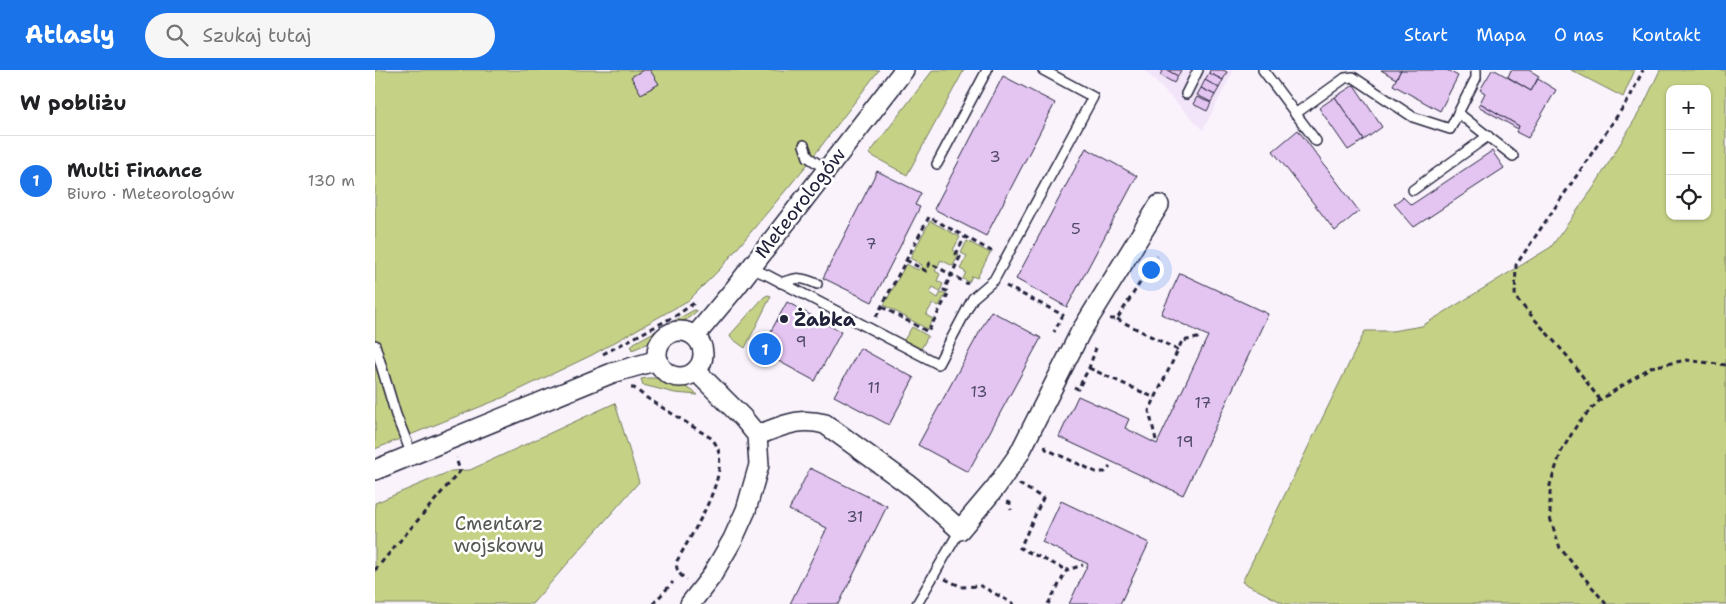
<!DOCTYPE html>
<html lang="pl">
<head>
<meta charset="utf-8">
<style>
	:root { --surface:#fff; --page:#f6f6f6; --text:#202124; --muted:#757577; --line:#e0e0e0; --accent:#1a73e8 }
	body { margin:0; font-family:"Shantell Sans",sans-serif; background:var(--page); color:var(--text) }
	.controls { position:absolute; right:15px; top:15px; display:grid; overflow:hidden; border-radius:10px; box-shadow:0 1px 4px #0004 }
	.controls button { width:45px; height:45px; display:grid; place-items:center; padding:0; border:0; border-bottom:1px solid var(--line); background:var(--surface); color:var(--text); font:25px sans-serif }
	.you { position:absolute; left:775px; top:199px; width:18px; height:18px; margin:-12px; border:4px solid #fff; border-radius:50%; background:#1a73e8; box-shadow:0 0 0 8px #1a73e833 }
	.badge { display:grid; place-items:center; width:32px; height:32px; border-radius:50%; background:var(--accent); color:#fff; font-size:16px; font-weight:700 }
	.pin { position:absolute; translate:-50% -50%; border:2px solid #fff; box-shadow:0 1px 5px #0006 }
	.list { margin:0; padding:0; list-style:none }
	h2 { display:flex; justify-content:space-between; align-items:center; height:65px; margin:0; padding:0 20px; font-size:21px }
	h2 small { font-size:16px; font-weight:400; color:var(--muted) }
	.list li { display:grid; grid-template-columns:32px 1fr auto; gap:15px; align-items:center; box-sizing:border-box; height:90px; padding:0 20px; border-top:1px solid var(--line) }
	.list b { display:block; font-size:19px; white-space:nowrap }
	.list p { margin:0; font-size:16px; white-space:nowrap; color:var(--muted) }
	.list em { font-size:16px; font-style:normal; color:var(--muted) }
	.icon { flex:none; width:28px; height:28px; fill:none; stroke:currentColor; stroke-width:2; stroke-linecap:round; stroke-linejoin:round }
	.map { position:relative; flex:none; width:1351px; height:534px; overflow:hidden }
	header { display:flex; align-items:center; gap:30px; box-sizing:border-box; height:70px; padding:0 25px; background:var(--accent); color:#fff }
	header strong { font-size:24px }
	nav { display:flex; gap:28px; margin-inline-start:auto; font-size:18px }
	.search { width:350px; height:45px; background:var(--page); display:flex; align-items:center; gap:12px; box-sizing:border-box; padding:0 18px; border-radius:28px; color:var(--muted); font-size:19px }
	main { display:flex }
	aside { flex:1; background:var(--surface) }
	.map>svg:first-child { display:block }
</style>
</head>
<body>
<header>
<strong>Atlasly</strong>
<div class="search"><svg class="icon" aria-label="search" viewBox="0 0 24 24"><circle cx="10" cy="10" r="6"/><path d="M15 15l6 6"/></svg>Szukaj tutaj</div>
<nav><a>Start</a><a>Mapa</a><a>O nas</a><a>Kontakt</a></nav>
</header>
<main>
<aside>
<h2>W pobliżu<small></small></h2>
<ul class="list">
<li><span class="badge">1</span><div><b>Multi Finance</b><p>Biuro · Meteorologów</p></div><em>130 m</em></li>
</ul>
</aside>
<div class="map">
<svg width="1351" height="534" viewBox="0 0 1351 534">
	<rect width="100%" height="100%" fill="#faf3fc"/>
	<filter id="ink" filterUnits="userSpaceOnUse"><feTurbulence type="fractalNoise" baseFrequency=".02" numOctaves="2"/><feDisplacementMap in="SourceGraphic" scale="10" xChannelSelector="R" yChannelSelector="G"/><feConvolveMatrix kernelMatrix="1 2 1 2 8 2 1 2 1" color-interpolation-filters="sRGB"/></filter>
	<g filter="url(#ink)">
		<path fill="#f3e5f9" d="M769,0H859L828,60Z"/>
		<g fill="#c5d286" stroke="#747a60" fill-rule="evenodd">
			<path d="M0,0H504L431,96L345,199L314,230L217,285L127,328L0,379Z"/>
			<path d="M558,0H589L532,105L494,84Z"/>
			<path d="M1196,0H1260L1248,27Z"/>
			<path d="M1285,0H1351V534H910L867,512L990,261H1017L1047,256L1176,177L1219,117L1268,36ZM1295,19H1332V146H1295Z"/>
			<path d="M555,151L585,167L578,180L584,184L578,196L566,190L560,201L565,204L562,211L568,214L565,221L558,217L555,223L563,228L566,222L571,224L564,236L558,233L551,245L558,249L552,259L509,235L531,194L543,200L547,195L535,188Z"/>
			<path d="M592,171L615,183L602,208L597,206L594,212L588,209L591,202L585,199L592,186L586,183Z"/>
			<path d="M393,225L396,226L370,278L356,268L355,265L389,227Z"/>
			<path d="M319,240L322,241L311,250L295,254L286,259L274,273L257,280L256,277L259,273Z"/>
			<path d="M537,257L553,266L546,279L529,270Z"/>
			<path d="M273,308C288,307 312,315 323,325L300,323L268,315L266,309Z"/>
			<path d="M240,333L264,412L157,534H0V433L76,401L95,400Z"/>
		</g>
		<g fill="#e4c5f2" stroke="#22223b">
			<path d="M268,0H275L284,14L266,24L256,7Z"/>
			<path d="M788,0H792L803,6L799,13L785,5Z"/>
			<path d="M792,0H806L803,6Z"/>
			<path d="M835,0H848L852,2L848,10L834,3Z"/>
			<path d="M1006,0H1026L1021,9Z"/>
			<path d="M1026,0H1072L1083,6L1065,41L1018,15Z"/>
			<path d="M1117,0H1120L1156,21L1163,9L1181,20L1153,68L1141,62L1144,56L1105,33L1110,23L1105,20Z"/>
			<path d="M1136,0H1154L1164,6L1156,21L1133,7Z"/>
			<path d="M834,3L848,10L844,18L830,10Z"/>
			<path d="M628,6L680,33L611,166L559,139Z"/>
			<path d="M830,10L844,18L840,25L826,18Z"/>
			<path d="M979,15L1007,57L989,70L960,27Z"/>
			<path d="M826,18L840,25L836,32L822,25Z"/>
			<path d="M822,27L836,33L832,41L818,34Z"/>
			<path d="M960,27L989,70L973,80L944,38Z"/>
			<path d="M1105,33L1144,56L1143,59L1103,36Z"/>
			<path d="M923,60L984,141L960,161L898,81Z"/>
			<path d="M711,78L762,106L692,237L641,209Z"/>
			<path d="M1117,81L1129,98L1039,157L1019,134L1028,127L1036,135Z"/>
			<path d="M502,101L546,123L540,135L545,137L497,232L448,208Z"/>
			<path d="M805,203L893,244L808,425L684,367L703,326L754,349L750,358L782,374L833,266L786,244Z"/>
			<path d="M412,232L466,262L440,311L385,281Z"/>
			<path d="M616,241L666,268L593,402L543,375Z"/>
			<path d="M485,278L539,308L514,355L459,326Z"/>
			<path d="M435,398L512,436L464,534H415L452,458L414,440Z"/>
			<path d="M686,431L774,473L745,534H694L713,494L667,472Z"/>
		</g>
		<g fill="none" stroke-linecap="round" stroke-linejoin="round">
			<g stroke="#22223b" stroke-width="12">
				<g id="service">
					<path d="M888,0L941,71"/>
					<path d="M811,24L823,0"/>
					<path d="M1083,43L1138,86"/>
					<path d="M920,44L970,8L978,7L1038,47L1075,59L1101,8V0"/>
					<path d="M429,75L433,87L452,100"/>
					<path d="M562,94L612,0"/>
					<path d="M1038,120L1113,66"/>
					<path d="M375,198L392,205L563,294L598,228L619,210L718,27L668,0"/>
					<path d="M406,213C423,207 426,207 442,214"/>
					<path d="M0,275L21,345L37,385"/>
					<path d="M542,534L585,460"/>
				</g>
			</g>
			<g stroke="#22223b" stroke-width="22">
				<g id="minor">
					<circle cx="305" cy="284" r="23"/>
					<path d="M320,266L361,217L529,0"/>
					<path d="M382,365C408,356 423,347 450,354L537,417L585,460L621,417L644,384L705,263L784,135"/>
					<path d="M0,400L237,303L283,290"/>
					<path d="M315,534L336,507L358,469L371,440L384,395L382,365L368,348L321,301"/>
				</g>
			</g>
			<g stroke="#22223b" stroke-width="3" stroke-dasharray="5 4" stroke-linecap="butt">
				<path d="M531,190L551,201L555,193L593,214"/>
				<path d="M631,216L688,245L679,262"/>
				<path d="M507,237L553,262L574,222L569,220L585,187L581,184L590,167"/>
				<path d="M501,247L554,147L618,182"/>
				<path d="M735,249H742L782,186"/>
				<path d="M742,249L803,280L807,271L827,267"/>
				<path d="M228,284L302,245L322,231"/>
				<path d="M714,298L780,328"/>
				<path d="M699,317L703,319L714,298L721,278"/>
				<path d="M256,318H259L272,328L336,368C364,395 316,464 302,491C300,501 305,504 311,510"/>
				<path d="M1225,330L1194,288L1140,227L1141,195L1255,27L1268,0"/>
				<path d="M781,370L774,341L803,280"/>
				<path d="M670,376L671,379L721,402H730L735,397"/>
				<path d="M644,414L668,428L645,478L692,500"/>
				<path d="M632,432L635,433L636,440"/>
				<path d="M0,500L85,401L81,388"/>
				<path d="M570,509L587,517L606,516L639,534"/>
				<path d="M278,534L298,512"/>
				<path d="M673,534L692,500L708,495"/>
				<path d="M1231,534L1185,478L1175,448V415L1186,382L1203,353L1225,330L1276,297L1311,290L1351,295"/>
			</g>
			<use href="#service" stroke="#fff" stroke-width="9"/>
			<use href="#minor" stroke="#fff" stroke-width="19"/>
		</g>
	</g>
	<circle fill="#22223b" stroke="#fff" stroke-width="2" cx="409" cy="249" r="5"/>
	<g text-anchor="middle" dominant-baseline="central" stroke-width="5" stroke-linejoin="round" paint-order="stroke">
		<g font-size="16" fill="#524b69">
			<text x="620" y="86">3</text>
			<text x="701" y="158">5</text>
			<text x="496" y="173">7</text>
			<text x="426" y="271">9</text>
			<text x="499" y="317">11</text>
			<text x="604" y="321">13</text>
			<text x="828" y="332">17</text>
			<text x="810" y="371">19</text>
			<text x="480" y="446">31</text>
		</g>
		<g font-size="19" fill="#22223b" stroke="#fff">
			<text transform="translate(425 133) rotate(-52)">Meteorologów</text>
		</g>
		<g font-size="19" font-weight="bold" fill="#22223b" stroke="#fff" text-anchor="start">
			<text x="419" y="249">Żabka</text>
		</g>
		<g font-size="19" fill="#535752" stroke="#fff">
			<text x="124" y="453">Cmentarz<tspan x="124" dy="22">wojskowy</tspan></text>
		</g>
	</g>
</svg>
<div class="controls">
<button>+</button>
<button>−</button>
<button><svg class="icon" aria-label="locate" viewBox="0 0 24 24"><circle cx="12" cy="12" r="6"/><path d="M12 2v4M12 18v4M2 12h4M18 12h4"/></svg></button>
</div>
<div class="you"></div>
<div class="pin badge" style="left:390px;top:279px">1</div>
</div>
</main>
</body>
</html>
